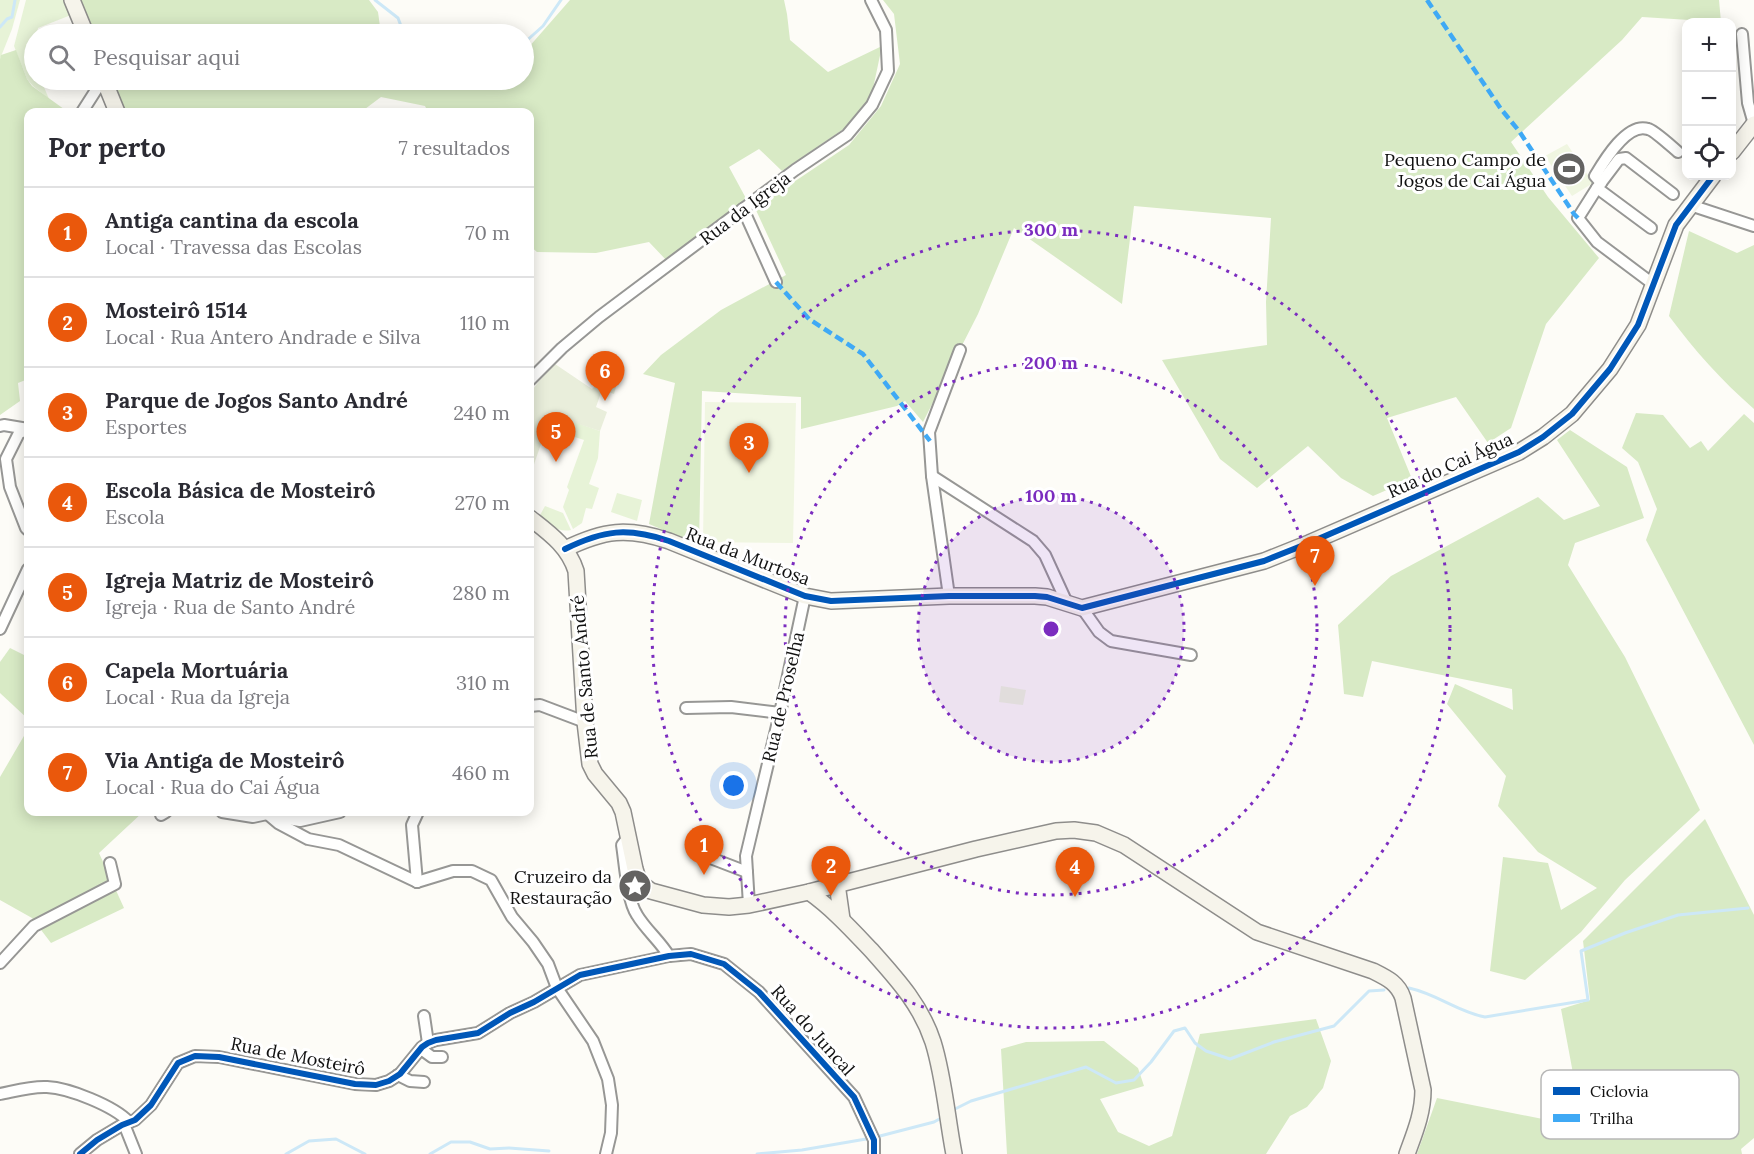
<!DOCTYPE html>
<html lang="pt">
<head>
<meta charset="utf-8">
<style>
	:root { --surface:#fff; --page:#f7f7f7; --text:#2b2b33; --muted:#7c7c81; --line:#e1e1e2; --accent:#ea580c }
	body { margin:0; font-family:Lora,serif; background:var(--page); color:var(--text) }
	.controls { position:absolute; right:18px; top:18px; display:grid; overflow:hidden; border-radius:12px; box-shadow:0 3px 15px #0003 }
	.controls button { width:54px; height:54px; display:grid; place-items:center; padding:0; border:0; border-bottom:2px solid var(--line); background:var(--surface); color:var(--text); font:30px sans-serif }
	.you { position:absolute; left:734px; top:786px; width:21px; height:21px; margin:-15px; border:4px solid #fff; border-radius:50%; background:#1a73e8; box-shadow:0 0 0 9px #1a73e833 }
	.badge { display:grid; place-items:center; width:39px; height:39px; border-radius:50%; background:var(--accent); color:#fff; font-size:20px; font-weight:700 }
	.pin { position:absolute; translate:-50% -50px; filter:drop-shadow(0 2px 3px #0008) }
	.pin::after { content:''; position:absolute; top:32px; width:21px; height:18px; background:inherit; clip-path:polygon(0 0,100% 0,50% 100%) }
	.list { margin:0; padding:0; list-style:none }
	h2 { display:flex; justify-content:space-between; align-items:center; height:78px; margin:0; padding:0 24px; font-size:26px }
	h2 small { font-size:20px; font-weight:400; color:var(--muted) }
	.list li { display:grid; grid-template-columns:39px 1fr auto; gap:18px; align-items:center; box-sizing:border-box; height:90px; padding:0 24px; border-top:2px solid var(--line) }
	.list b { display:block; font-size:22px; white-space:nowrap }
	.list p { margin:0; font-size:20px; white-space:nowrap; color:var(--muted) }
	.list em { font-size:20px; font-style:normal; color:var(--muted) }
	.icon { flex:none; width:33px; height:33px; fill:none; stroke:currentColor; stroke-width:2; stroke-linecap:round; stroke-linejoin:round }
	.map { position:relative; flex:none; width:1754px; height:1154px; overflow:hidden }
	.search { position:absolute; background:var(--surface); box-shadow:0 3px 15px #0003; left:24px; top:24px; width:510px; height:66px; display:flex; align-items:center; gap:15px; box-sizing:border-box; padding:0 21px; border-radius:33px; color:var(--muted); font-size:22px }
	.panel { position:absolute; background:var(--surface); box-shadow:0 3px 15px #0003; left:24px; top:108px; width:510px; height:708px; border-radius:12px }
	.map>svg:first-child { display:block }
</style>
</head>
<body>
<div class="map">
<svg width="1754" height="1154" viewBox="0 0 1754 1154">
	<rect width="100%" height="100%" fill="#fdfcf7"/>
	<g fill="#e7f3d7">
		<path d="M0,0H20L12,29L0,59Z"/>
		<path d="M26,0H65L71,15L38,28L37,34H34V80H41L49,99L33,86L27,79L14,46Z"/>
		<path d="M551,414L600,431L598,458L589,484L599,488L592,509L586,508L582,523L573,529L563,507L569,490L567,487L584,440L547,428Z"/>
		<path d="M617,493L642,500L637,521L611,512Z"/>
		<path d="M545,506L563,513L571,530C558,533 549,524 539,517Z"/>
	</g>
	<g fill="#d8eac5">
		<path d="M78,0H369L378,12L381,34H92Z"/>
		<path d="M570,0H784L787,14L790,40L828,72L882,46L871,98L848,126L782,171L759,149L729,167L748,202L668,262L649,242L596,253L537,252L530,246V112H428L425,106L381,97L361,112H124L110,80H524V49L528,48Z"/>
		<path d="M883,0H1719L1721,22L1642,17L1622,40L1511,142L1548,197L1599,258L1546,324L1511,428L1488,443L1456,397L1387,418L1412,479L1373,496L1341,478L1308,446L1257,488L1220,459L1162,360L1267,345L1266,302L1271,218L1134,206L1122,304L1014,228L978,314L923,422L905,401L897,406L801,429V397L702,391L699,545L649,524L675,383L643,374L661,355L721,310L786,275L755,208L849,145L881,106L900,64L894,14Z"/>
		<path d="M16,50L27,79L32,86L68,112H28V379L18,383L20,401L0,415V59L1,55Z"/>
		<path d="M1689,231L1737,253L1754,245V409C1721,380 1695,351 1669,316Z"/>
		<path d="M1636,413L1663,415L1690,448L1701,441L1708,451L1744,414L1754,423V745L1646,540L1657,509L1638,462L1622,448Z"/>
		<path d="M1570,430L1627,467L1644,518L1575,543L1568,565L1625,657L1700,810L1625,880L1581,932L1525,980L1490,971L1503,857L1548,863L1561,910L1597,888L1538,852L1498,806L1506,776L1447,704L1455,684L1513,710L1512,689L1372,661L1363,697L1344,694L1338,625L1391,576L1538,497L1564,520L1600,506L1557,440Z"/>
		<path d="M10,648L28,657V719L0,693V662Z"/>
		<path d="M28,729V812H143L99,853L124,908L51,943L32,918L0,900V777Z"/>
		<path d="M1705,819L1754,915V1138L1741,1149L1742,1154H1417L1437,1098L1583,1127L1561,1009L1590,1000L1583,941Z"/>
		<path d="M1316,1019L1331,1061L1323,1088L1307,1107L1290,1116L1266,1154H1007L1001,1049L1026,1042L1104,1041L1138,1068L1144,1086L1100,1099L1118,1132L1149,1146L1172,1136L1200,1034Z"/>
	</g>
	<path fill="#e9eedb" d="M555,364L592,389L600,381L616,387L614,394L602,390L596,407L607,412L600,431L551,415L530,476V393L540,380Z"/>
	<g fill="#f0f6e1">
		<path d="M1567,144L1593,183L1572,196L1545,156Z"/>
		<path d="M705,402L796,403L793,543L703,542Z"/>
		<path d="M1001,686L1026,690L1023,705L999,702Z"/>
	</g>
	<g fill="none" stroke-linecap="round" stroke-linejoin="round">
		<g stroke="#cde8f7" stroke-width="3">
			<path d="M375,0L398,18L404,34"/>
			<path d="M0,27L7,19L12,17L15,0"/>
			<path d="M524,43L543,26L561,0"/>
			<path d="M1409,988C1437,994 1458,1012 1485,1017L1588,1000L1581,951L1625,933L1678,915L1748,908"/>
			<path d="M953,1110L971,1101L1086,1067L1116,1083L1134,1080L1151,1062L1174,1031L1185,1028L1195,1043L1206,1051L1230,1059L1274,1042L1334,1026L1369,991L1384,990"/>
			<path d="M880,1136L934,1122L943,1117"/>
			<path d="M286,1154L309,1141L336,1139L365,1154"/>
			<path d="M430,1154L451,1142H470L490,1149L509,1148L549,1151"/>
			<path d="M757,1154L802,1150L866,1139"/>
		</g>
		<g stroke="#979795" stroke-width="14">
			<g id="street">
				<path d="M1742,34L1748,103L1754,124"/>
				<path d="M82,112L98,87L104,81"/>
				<path d="M1601,183L1595,176C1604,161 1627,122 1648,129C1654,130 1672,147 1678,152"/>
				<path d="M1597,188L1651,228"/>
				<path d="M1690,205L1754,226"/>
				<path d="M743,209L776,282"/>
				<path d="M1653,284L1597,242L1578,218L1597,188L1619,159L1626,158L1673,194"/>
				<path d="M530,380L562,348L599,317L795,170L847,135L872,105L888,71L886,30L871,0"/>
				<path d="M0,426L4,425L28,429"/>
				<path d="M28,430L19,433L6,459L10,487L26,528L28,530"/>
				<path d="M932,476L1033,541L1045,555L1067,603"/>
				<path d="M949,596L932,476L929,432L960,350"/>
				<path d="M1082,608L1099,632L1111,641L1191,655"/>
				<path d="M0,629L28,569"/>
				<path d="M530,706L540,705L585,722"/>
				<path d="M686,708L731,707L780,713"/>
				<path d="M222,812L253,817L267,814"/>
				<path d="M265,812L278,823L308,839L339,845L417,882"/>
				<path d="M161,815L166,812"/>
				<path d="M276,817L300,821L340,812"/>
				<path d="M629,836L622,845C625,864 627,900 637,915C646,930 660,941 669,956"/>
				<path d="M695,852L747,872"/>
				<path d="M417,882L453,871H472L491,880L512,917L533,942L548,964L557,988L593,1041L608,1079L612,1105L611,1133L606,1154"/>
				<path d="M417,882L412,825L418,812"/>
				<path d="M749,905L746,856L780,713L805,596"/>
				<path d="M0,963L34,926L115,884L110,863"/>
				<path d="M424,1016L428,1043"/>
				<path d="M421,1049L432,1057H442"/>
				<path d="M398,1075L410,1081L424,1082"/>
				<path d="M0,1094C15,1091 32,1086 47,1087C69,1088 114,1106 129,1122"/>
				<path d="M124,1124L136,1154"/>
				<path d="M80,1154L97,1140L122,1125L135,1120L151,1105L178,1063L195,1056L219,1057L355,1084L376,1085L389,1081L400,1074L422,1047L428,1043L436,1040L478,1033L510,1013L534,1002L580,975L669,956L691,954L724,964L759,992L854,1097L874,1140V1154"/>
			</g>
		</g>
		<g stroke="#8e8d8b" stroke-width="18">
			<g id="secondary">
				<path d="M72,0L86,34"/>
				<path d="M104,80L117,112"/>
				<path d="M1732,152L1754,124"/>
				<path d="M530,518C549,533 568,546 576,571L585,722L590,764L595,774L619,803L623,812L635,869L639,882L651,891L703,905L729,907L749,905L809,892L976,849L1056,831L1074,830L1096,833L1124,845L1257,932L1373,971C1387,978 1398,983 1403,998L1423,1090C1423,1113 1415,1132 1407,1154"/>
				<path d="M565,549C604,530 627,527 669,541L805,596L831,601L949,596H1035L1047,597L1082,608L1264,561L1309,543L1519,452L1543,437L1572,414L1610,369L1638,325L1676,225L1713,176"/>
				<path d="M837,884L842,919"/>
				<path d="M809,892C833,909 852,930 872,951C897,979 921,1005 933,1042C944,1077 947,1118 954,1154"/>
			</g>
		</g>
		<use href="#street" stroke="#fffffe" stroke-width="10"/>
		<use href="#secondary" stroke="#f6f4eb" stroke-width="15"/>
		<g stroke="#3fa9f5" stroke-width="4.5" stroke-dasharray="9 4.5" stroke-linecap="butt">
			<path d="M1427,0L1501,109L1519,131L1574,214L1578,218"/>
			<path d="M776,282L809,319L863,354L930,441"/>
		</g>
		<g stroke="#fff" stroke-width="10">
			<g id="cycleway">
				<path d="M565,549C604,530 627,527 669,541L805,596L831,601L949,596H1035L1047,597L1082,608L1264,561L1309,543L1519,452L1543,437L1572,414L1610,369L1638,325L1676,225L1713,176"/>
				<path d="M80,1154L97,1140L122,1125L135,1120L151,1105L178,1063L195,1056L219,1057L355,1084L376,1085L389,1081L400,1074L422,1047L428,1043L436,1040L478,1033L510,1013L534,1002L580,975L669,956L691,954L724,964L759,992L854,1097L874,1140V1154"/>
			</g>
		</g>
		<use href="#cycleway" stroke="#0057b8" stroke-width="6"/>
	</g>
	<circle cx="1051" cy="629" r="133" fill="#7b2cbf" fill-opacity=".12"/>
	<g fill="none" stroke="#7b2cbf" stroke-width="3" stroke-dasharray="3 6">
		<circle cx="1051" cy="629" r="133"/>
		<circle cx="1051" cy="629" r="266"/>
		<circle cx="1051" cy="629" r="399"/>
	</g>
	<defs>
		<g id="stadium-disc" transform="scale(1.725)"><circle r="9.5" fill="#646362" stroke="#fff"/><path d="M0-5a6.5 5 0 1 0 0 10a6.5 5 0 1 0 0-10ZM-3.5-1.8h7v3.6h-7Z" fill="#fff"/></g>
		<g id="sight-disc" transform="scale(1.725)"><circle r="9.5" fill="#646362" stroke="#fff"/><path d="M0-6L1.8-2.2L6-1.7L2.9 1.2L3.7 5.4L0 3.3L-3.7 5.4L-2.9 1.2L-6-1.7L-1.8-2.2Z" fill="#fff"/></g>
	</defs>
	<g fill-rule="evenodd">
		<use href="#stadium-disc" x="1569" y="169"/>
		<use href="#sight-disc" x="635" y="886"/>
	</g>
	<g text-anchor="middle" dominant-baseline="central" stroke-width="6" stroke-linejoin="round" paint-order="stroke">
		<g font-size="18" fill="#111" stroke="#fff" text-anchor="end">
			<text x="1546" y="159">Pequeno Campo de<tspan x="1546" dy="21">Jogos de Cai Água</tspan></text>
			<text x="612" y="876">Cruzeiro da<tspan x="612" dy="21">Restauração</tspan></text>
		</g>
		<g font-size="18" fill="#111" stroke="#fff">
			<text transform="translate(745 208) rotate(-37)">Rua da Igreja</text>
			<text transform="translate(1450 465) rotate(-24)">Rua do Cai Água</text>
			<text transform="translate(748 556) rotate(21)">Rua da Murtosa</text>
			<text transform="translate(584 677) rotate(-95)">Rua de Santo André</text>
			<text transform="translate(783 697) rotate(-77)">Rua de Proselha</text>
			<text transform="translate(813 1030) rotate(48)">Rua do Juncal</text>
			<text transform="translate(298 1056) rotate(11)">Rua de Mosteirô</text>
		</g>
	</g>
	<rect x="1541" y="1070" width="198" height="69" rx="9" fill="#fff" stroke="#b8b8b8" stroke-width="1.5"/>
	<rect x="1553" y="1087" width="27" height="8" fill="#0057b8"/>
	<rect x="1553" y="1114" width="27" height="8" fill="#3fa9f5"/>
	<g font-size="16" fill="#111">
		<text x="1590" y="1097">Ciclovia</text>
		<text x="1590" y="1124">Trilha</text>
	</g>
	<circle cx="1051" cy="629" r="9" fill="#7b2cbf" stroke="#fff" stroke-width="3"/>
	<g font-size="18" text-anchor="middle" font-weight="bold" fill="#7b2cbf" stroke="#fff" stroke-width="6" stroke-linejoin="round" paint-order="stroke">
		<text x="1051" y="236">300 m</text>
		<text x="1051" y="369">200 m</text>
		<text x="1051" y="502">100 m</text>
	</g>
</svg>
<div class="controls">
<button>+</button>
<button>−</button>
<button><svg class="icon" aria-label="locate" viewBox="0 0 24 24"><circle cx="12" cy="12" r="6"/><path d="M12 2v4M12 18v4M2 12h4M18 12h4"/></svg></button>
</div>
<div class="you"></div>
<div class="pin badge" style="left:704px;top:875px">1</div>
<div class="pin badge" style="left:831px;top:896px">2</div>
<div class="pin badge" style="left:749px;top:473px">3</div>
<div class="pin badge" style="left:1075px;top:897px">4</div>
<div class="pin badge" style="left:556px;top:462px">5</div>
<div class="pin badge" style="left:605px;top:401px">6</div>
<div class="pin badge" style="left:1315px;top:586px">7</div>
<div class="search"><svg class="icon" aria-label="search" viewBox="0 0 24 24"><circle cx="10" cy="10" r="6"/><path d="M15 15l6 6"/></svg>Pesquisar aqui</div>
<section class="panel">
<h2>Por perto<small>7 resultados</small></h2>
<ul class="list">
<li><span class="badge">1</span><div><b>Antiga cantina da escola</b><p>Local · Travessa das Escolas</p></div><em>70 m</em></li>
<li><span class="badge">2</span><div><b>Mosteirô 1514</b><p>Local · Rua Antero Andrade e Silva</p></div><em>110 m</em></li>
<li><span class="badge">3</span><div><b>Parque de Jogos Santo André</b><p>Esportes</p></div><em>240 m</em></li>
<li><span class="badge">4</span><div><b>Escola Básica de Mosteirô</b><p>Escola</p></div><em>270 m</em></li>
<li><span class="badge">5</span><div><b>Igreja Matriz de Mosteirô</b><p>Igreja · Rua de Santo André</p></div><em>280 m</em></li>
<li><span class="badge">6</span><div><b>Capela Mortuária</b><p>Local · Rua da Igreja</p></div><em>310 m</em></li>
<li><span class="badge">7</span><div><b>Via Antiga de Mosteirô</b><p>Local · Rua do Cai Água</p></div><em>460 m</em></li>
</ul>
</section>
</div>
</body>
</html>
